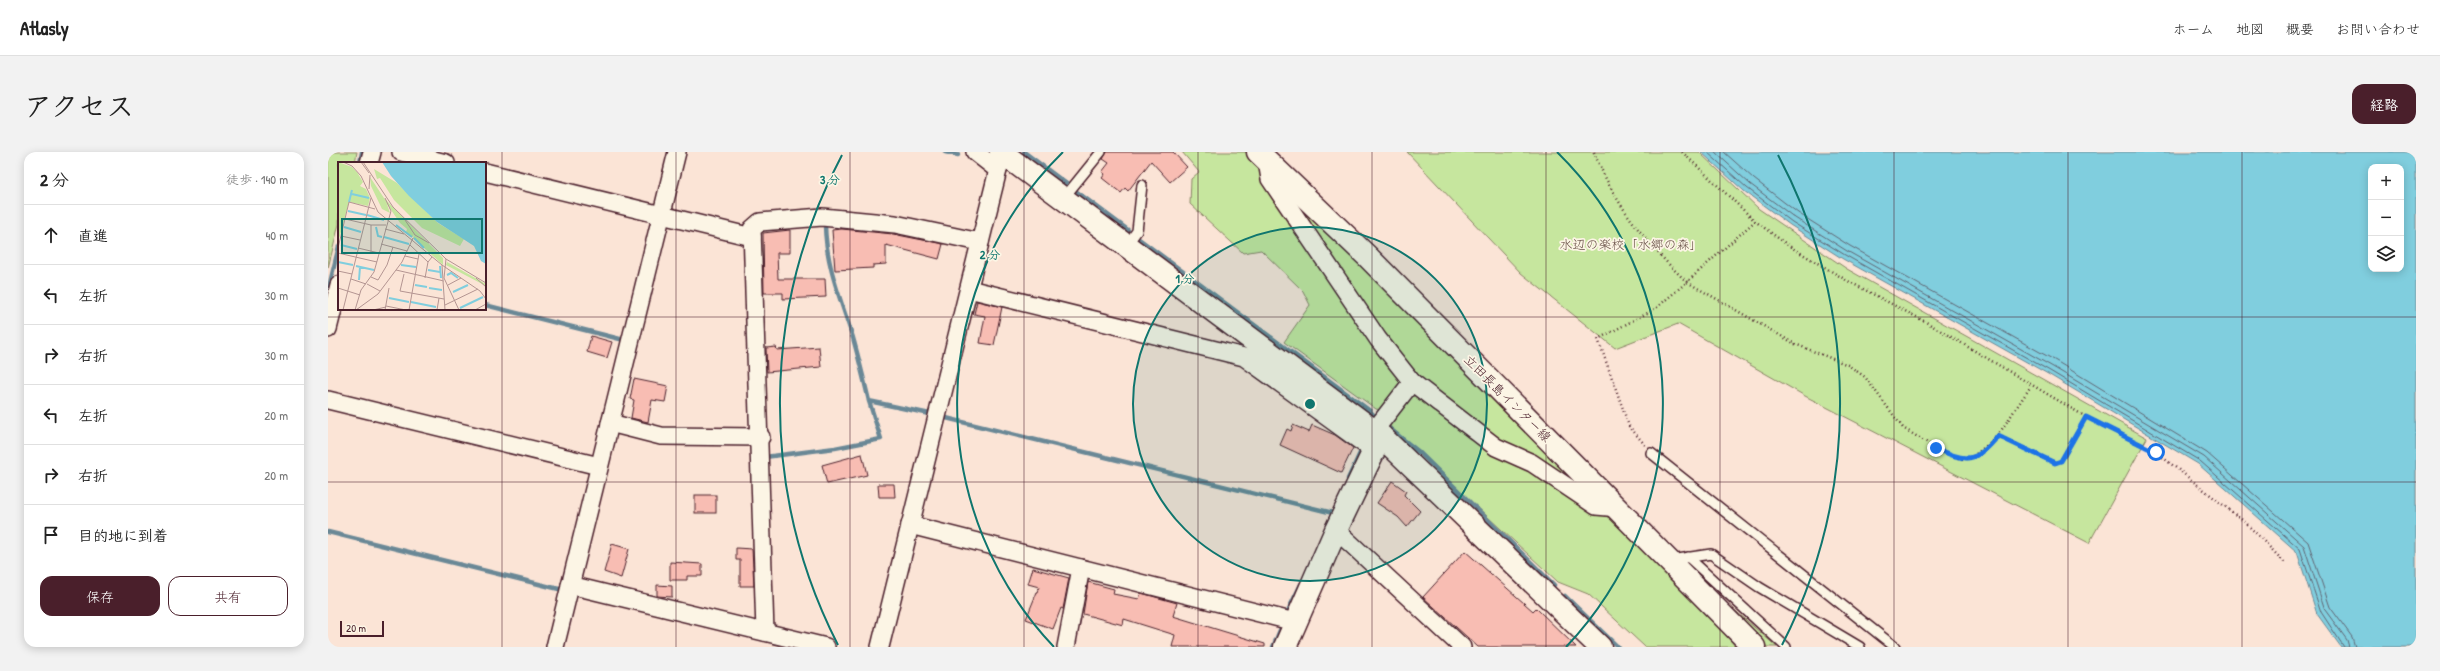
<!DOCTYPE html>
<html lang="ja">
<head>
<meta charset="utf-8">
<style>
	:root { --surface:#fff; --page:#f2f2f2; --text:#222; --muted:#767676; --line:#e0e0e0; --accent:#4a1f2b }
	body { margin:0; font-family:"Patrick Hand","Klee One",sans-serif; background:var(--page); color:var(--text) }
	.controls { position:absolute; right:12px; top:12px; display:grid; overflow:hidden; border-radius:8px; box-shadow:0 2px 10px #0003 }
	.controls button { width:36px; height:36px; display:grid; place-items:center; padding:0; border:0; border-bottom:1px solid var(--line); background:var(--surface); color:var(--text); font:20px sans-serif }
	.scale { position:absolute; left:12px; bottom:10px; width:44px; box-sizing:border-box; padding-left:4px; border:2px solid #4a1f2b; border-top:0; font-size:11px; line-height:14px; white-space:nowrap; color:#4a1f2b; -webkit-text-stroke:3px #fcf5e5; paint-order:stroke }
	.stop { position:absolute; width:12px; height:12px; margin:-9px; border:3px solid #1a73e8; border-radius:50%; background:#fff }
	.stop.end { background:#1a73e8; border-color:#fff; box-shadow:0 1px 4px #0008 }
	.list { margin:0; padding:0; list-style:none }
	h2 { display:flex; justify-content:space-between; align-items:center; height:52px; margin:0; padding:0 16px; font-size:17px }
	h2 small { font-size:13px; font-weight:400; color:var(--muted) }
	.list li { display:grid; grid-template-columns:26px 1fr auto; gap:12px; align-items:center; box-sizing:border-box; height:60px; padding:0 16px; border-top:1px solid var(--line) }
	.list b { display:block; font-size:15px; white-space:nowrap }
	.list em { font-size:13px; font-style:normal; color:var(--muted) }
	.actions { display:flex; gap:8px; padding:12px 16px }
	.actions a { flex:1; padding:9px 0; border:1px solid var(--accent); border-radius:12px; text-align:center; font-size:14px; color:var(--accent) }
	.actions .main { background:var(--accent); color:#fff }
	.icon { flex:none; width:22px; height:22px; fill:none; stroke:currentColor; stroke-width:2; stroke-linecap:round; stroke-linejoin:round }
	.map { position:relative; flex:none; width:2088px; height:495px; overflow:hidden; border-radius:12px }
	header { display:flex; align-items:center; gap:24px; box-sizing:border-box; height:56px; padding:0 20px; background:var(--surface); border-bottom:1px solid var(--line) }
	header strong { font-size:19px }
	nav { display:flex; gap:22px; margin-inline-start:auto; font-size:14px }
	.intro { display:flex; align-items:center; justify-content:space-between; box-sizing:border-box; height:96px; padding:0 24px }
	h1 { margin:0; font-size:28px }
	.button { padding:10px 18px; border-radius:12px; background:var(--accent); color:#fff; font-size:14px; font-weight:700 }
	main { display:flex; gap:24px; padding:0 24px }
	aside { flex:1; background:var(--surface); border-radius:12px; box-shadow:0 2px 10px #0003 }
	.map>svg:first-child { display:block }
</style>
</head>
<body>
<header>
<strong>Atlasly</strong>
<nav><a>ホーム</a><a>地図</a><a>概要</a><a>お問い合わせ</a></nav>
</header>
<div class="intro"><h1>アクセス</h1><a class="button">経路</a></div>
<main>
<aside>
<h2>2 分<small>徒歩 · 140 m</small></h2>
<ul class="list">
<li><svg class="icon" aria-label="ahead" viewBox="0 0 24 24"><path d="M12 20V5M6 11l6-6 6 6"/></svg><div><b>直進</b></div><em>40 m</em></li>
<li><svg class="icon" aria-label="left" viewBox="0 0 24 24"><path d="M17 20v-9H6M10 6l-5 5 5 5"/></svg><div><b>左折</b></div><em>30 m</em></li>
<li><svg class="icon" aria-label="right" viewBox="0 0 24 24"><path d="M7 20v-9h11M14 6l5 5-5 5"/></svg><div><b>右折</b></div><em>30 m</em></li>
<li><svg class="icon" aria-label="left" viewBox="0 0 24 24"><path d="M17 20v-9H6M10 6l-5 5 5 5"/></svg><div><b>左折</b></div><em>20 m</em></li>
<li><svg class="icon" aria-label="right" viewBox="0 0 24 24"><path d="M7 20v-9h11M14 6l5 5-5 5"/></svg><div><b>右折</b></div><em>20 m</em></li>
<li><svg class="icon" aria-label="arrive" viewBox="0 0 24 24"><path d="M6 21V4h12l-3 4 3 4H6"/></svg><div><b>目的地に到着</b></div></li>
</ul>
<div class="actions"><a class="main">保存</a><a>共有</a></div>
</aside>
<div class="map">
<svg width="2088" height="495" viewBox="0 0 2088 495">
	<rect width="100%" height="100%" fill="#fbe4d6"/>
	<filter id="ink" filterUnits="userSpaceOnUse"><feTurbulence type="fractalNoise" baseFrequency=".025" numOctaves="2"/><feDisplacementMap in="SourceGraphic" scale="8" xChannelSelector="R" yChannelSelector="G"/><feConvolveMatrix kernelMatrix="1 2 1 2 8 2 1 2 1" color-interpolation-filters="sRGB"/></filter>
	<g filter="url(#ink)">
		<g fill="#c6e69e" stroke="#888264">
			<path d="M0,0H29L27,11H11V72L0,116Z"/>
			<path d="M854,0H919L932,14L1075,230L1053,258L1048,257L956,190L982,153L975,139L933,98L915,101L862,52L863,27L871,20Z"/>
			<path d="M1079,0H1371L1431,57L1519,117L1819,286L1761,391L1477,244L1350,172L1287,196L1193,121Z"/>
			<path d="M948,29L1263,345L1172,293L1086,225Z"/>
			<path d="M1091,240L1260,355L1287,369L1373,453L1408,495H1317L1260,442L1230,430L1063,275L1059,270L1082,242Z"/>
			<path d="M1379,434L1449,495H1439Z"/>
		</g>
		<path fill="#80cede" stroke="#6a8896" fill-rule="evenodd" d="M1373,0H2088V495H2013L1989,462L1969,400L1870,312L1720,222L1515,107L1462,73L1416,39ZM2043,15H2073V117H2043Z"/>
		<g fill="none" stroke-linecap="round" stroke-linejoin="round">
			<g stroke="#606573" stroke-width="1">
				<path d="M1379,0L1419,36L1464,70L1517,103L1722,219L1872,309L1972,397L1993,460L2016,495"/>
				<path d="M1387,0L1422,32L1467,66L1519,99L1725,215L1876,305L1976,394L1997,458L2019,488L2021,495"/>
				<path d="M1396,0L1426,27L1470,61L1522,94L1728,209L1879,301L1980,390L2002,455L2024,485L2027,495"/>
			</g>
			<g stroke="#6a8896" stroke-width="4.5">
				<path d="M617,0L630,3"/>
				<path d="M696,0L740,33"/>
				<path d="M32,11L34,0"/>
				<path d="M749,40L800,78"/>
				<path d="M497,73C498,114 513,148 525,186C531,207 536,228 541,249L602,262"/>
				<path d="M811,87L1042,259L1046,264"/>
				<path d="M0,139L11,94"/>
				<path d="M157,153L296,188"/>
				<path d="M614,265L1005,361"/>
				<path d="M1062,277L1091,300L1226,433"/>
				<path d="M437,305L507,296L553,287L541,249"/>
				<path d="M1020,327L1033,299"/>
				<path d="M0,380L235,438"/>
				<path d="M1237,444L1290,495"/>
				<path d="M960,459L973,432"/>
				<path d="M945,495L952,478"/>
			</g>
		</g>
		<g fill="#f8bdb3" stroke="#4a1f2b">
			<path d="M779,0H845L859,15L842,30L823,9L800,39L797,36L793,41L774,26L777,22L774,20L781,11L775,7Z"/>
			<path d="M514,77L565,82L615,92L611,107L558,93V112L545,113V116L507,118L504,78Z"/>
			<path d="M462,78V101H449L450,127H497L498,145L455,147V141H436L435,81Z"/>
			<path d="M649,149L674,155L666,193L652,191L657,164L646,162Z"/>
			<path d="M263,184L284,190L279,206L259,200Z"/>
			<path d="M448,195L449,198L491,195L493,215L439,220L438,196Z"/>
			<path d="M306,227L340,234L337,250L324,248L320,270L303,266L306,248L302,247Z"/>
			<path d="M965,273L981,280L984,273L1007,283L1025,296L1013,321L952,293L959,277L963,279Z"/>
			<path d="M534,302L539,323L499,332L494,313Z"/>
			<path d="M1064,329L1078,339L1076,343L1092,359L1079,375L1070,365L1049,351Z"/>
			<path d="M550,332H566L567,345H551Z"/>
			<rect x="367" y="343" width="21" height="18"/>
			<path d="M284,392L301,397L293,426L276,420Z"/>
			<path d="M408,396L424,397L426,434H412V408H408Z"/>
			<path d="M1137,399L1205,459L1208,456L1248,495H1150L1095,445Z"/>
			<path d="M342,410L374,412V424H359V428H342Z"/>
			<path d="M705,416L741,426L735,457L733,456L725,477L698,467L711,435L700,432Z"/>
			<path d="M760,430L786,437L785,442L811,447L813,441L849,451L845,464L937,492V495H844L847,483L796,467L795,473L755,462Z"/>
			<path d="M329,433L344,434V445L329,444Z"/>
		</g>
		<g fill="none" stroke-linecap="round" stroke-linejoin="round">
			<g stroke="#4a1f2b" stroke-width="12">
				<g id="lane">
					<path d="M735,47L773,0"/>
					<path d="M798,94L809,79L814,33"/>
					<path d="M1323,301L1567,495"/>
					<path d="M1360,405L1458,495"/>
					<path d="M1343,408L1383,402L1431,435L1532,495"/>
				</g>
			</g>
			<g stroke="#4a1f2b" stroke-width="20">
				<g id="street">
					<path d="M73,0L118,11"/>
					<path d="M647,0L670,18"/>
					<path d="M939,9L942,27L1050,187L1084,230L1168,295L1204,311L1268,354L1291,356"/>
					<path d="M41,11L44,0"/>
					<path d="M157,20L424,85"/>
					<path d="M641,137L916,205L1046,299"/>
					<path d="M0,177L11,133"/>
					<path d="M0,248L271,314"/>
					<path d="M282,271L333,284L433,285"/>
					<path d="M1046,279L1084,230"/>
					<path d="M582,373L967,470"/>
					<path d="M1008,378L1134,495"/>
					<path d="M242,433L498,495"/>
					<path d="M437,480L424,77L432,70L494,65L567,72L652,90"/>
					<path d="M227,495L349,0"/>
					<path d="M552,495L670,18L677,0"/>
					<path d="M738,495L753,416"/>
				</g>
			</g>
			<g stroke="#4a1f2b" stroke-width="25">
				<g id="secondary">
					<path d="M673,0L1053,284L1272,495"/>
					<path d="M930,0L1039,104L1426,495"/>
					<path d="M957,495L1008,378L1053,284"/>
				</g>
			</g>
			<g stroke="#4a1f2b" stroke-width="2.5" stroke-dasharray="1 3" stroke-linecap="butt">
				<path d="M1266,0C1285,50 1320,94 1359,130L1427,69"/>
				<path d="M1354,0L1427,69L1461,94L1518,128L1598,170L1758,265L1828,300L1918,371L1958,412"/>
				<path d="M1670,284L1727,311L1733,309L1758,265"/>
				<path d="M1317,293L1301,274L1270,187L1327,157L1359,130L1467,192L1520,213L1537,225L1575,276L1608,296L1633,307L1643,306L1668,286L1703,234"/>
			</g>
			<use href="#lane" stroke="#fcf5e5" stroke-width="9"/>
			<use href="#street" stroke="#fcf5e5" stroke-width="17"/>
			<use href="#secondary" stroke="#fcf5e5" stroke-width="22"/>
		</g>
	</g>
	<g fill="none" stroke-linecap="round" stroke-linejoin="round" filter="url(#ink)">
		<path stroke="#1a73e8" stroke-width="5" d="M1608,296C1636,310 1648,312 1670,284L1727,311L1733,309L1758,265L1828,300"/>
	</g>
	<path fill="none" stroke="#4a1f2b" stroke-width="1" stroke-opacity="0.55" d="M174,0V495M348,0V495M522,0V495M696,0V495M870,0V495M1044,0V495M1218,0V495M1392,0V495M1566,0V495M1740,0V495M1914,0V495M0,165H2088M0,330H2088"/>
	<circle cx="982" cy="252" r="177" fill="#0f766e" fill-opacity=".12"/>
	<g fill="none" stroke="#0f766e" stroke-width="2">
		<circle cx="982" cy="252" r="177"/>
		<path d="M726 495A353 353 0 0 1 735 0M1229 0A353 353 0 0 1 1238 495"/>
		<path d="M510 493A530 530 0 0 1 514 3M1450 3A530 530 0 0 1 1454 493"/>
	</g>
	<g text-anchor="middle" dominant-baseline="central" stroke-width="3.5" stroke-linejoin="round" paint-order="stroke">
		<g font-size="13" fill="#695148" stroke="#fcf5e5">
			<text x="1303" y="92">水辺の楽校「水郷の森」</text>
		</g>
		<g font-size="13" fill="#4a1f2b" stroke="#fcf5e5">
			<text transform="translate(1180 246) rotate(45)">立田長島インター線</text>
		</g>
	</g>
	<g transform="translate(10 10)">
		<rect width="148" height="148" fill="#fbe4d6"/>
		<path d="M0,0L14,5L19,10L25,20L22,24L28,27L32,36L30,44L11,40L0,81ZM36,7L59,21L100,61L126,77L122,84L84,66L56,38L42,16L39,17ZM32,15L46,36L105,96V103L75,76L76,73L74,75L68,70L69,67L62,61L49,42L52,51L44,47L33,24ZM109,100L148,122V124L108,103Z" fill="#c6e69e"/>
		<path d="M44,0H148V102L143,99L136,84L99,60L71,34L53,14Z" fill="#80cede"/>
		<path fill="none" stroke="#80cede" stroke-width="2" d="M14,32L31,36M11,40L14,28M10,49L28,53M29,53L46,58M58,63L74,75M6,65L23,70M38,65L40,74L44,75M46,75L71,82M76,76L86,86M3,83L19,87M0,100L15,103M63,103L78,105M18,104L36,108M102,104L103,116M90,108L102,110M109,113L113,111L120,116M21,118L22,105M77,123L89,125M91,126L104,128M115,130L130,123M51,136L71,140M73,140L98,145M122,146L145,135"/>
		<path fill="none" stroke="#b49592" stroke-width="1" d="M5,0L14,4L23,14L40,50L104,103L142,129L148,137M23,0L31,11M25,0L55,45L108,97L106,116L121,148M31,27L32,13M7,57L33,63M67,58L77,73L91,81M47,67L66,72M3,74L22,78M43,82L69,89M72,83L90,100M0,86L11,40L37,47M20,86L41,91M33,90V63H48M0,91L39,100M67,94L80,97M108,97L148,121M104,103L105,118M58,108L106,119M0,109L14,112M66,112L62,129L106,137M33,115L40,118L49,103L55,85M87,116L90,100L94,95M138,116L148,125M13,117L28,122M105,119L107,148M29,122L42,129M110,123L123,116M0,126L22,133M107,143L140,127M48,144L68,148M5,148L33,36M17,148L23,128L36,110L53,49L47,36M18,148L40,132L64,100L75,76M35,148L48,145M47,148L51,126M71,148L81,92M99,148L101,136M137,148L148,142"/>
		<path fill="#0f766e" fill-opacity="0.15" stroke="#0f766e" stroke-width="2" d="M4,57H144V91H4Z"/>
		<rect width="148" height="148" fill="none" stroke="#4a1f2b" stroke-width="2"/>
	</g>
	<circle cx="982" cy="252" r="6" fill="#0f766e" stroke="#fcf5e5" stroke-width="2"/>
	<g font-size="12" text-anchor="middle" font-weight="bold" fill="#0f766e" stroke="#fcf5e5" stroke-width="3.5" stroke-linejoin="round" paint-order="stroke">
		<text x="502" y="32">3 分</text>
		<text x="662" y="107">2 分</text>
		<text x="857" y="131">1 分</text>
	</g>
</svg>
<div class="controls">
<button>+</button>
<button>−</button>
<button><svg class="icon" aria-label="layers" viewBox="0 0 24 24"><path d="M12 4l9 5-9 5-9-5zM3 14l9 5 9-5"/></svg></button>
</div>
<div class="scale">20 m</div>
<div class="stop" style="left:1828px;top:300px"></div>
<div class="stop end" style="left:1608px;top:296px"></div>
</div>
</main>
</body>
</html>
